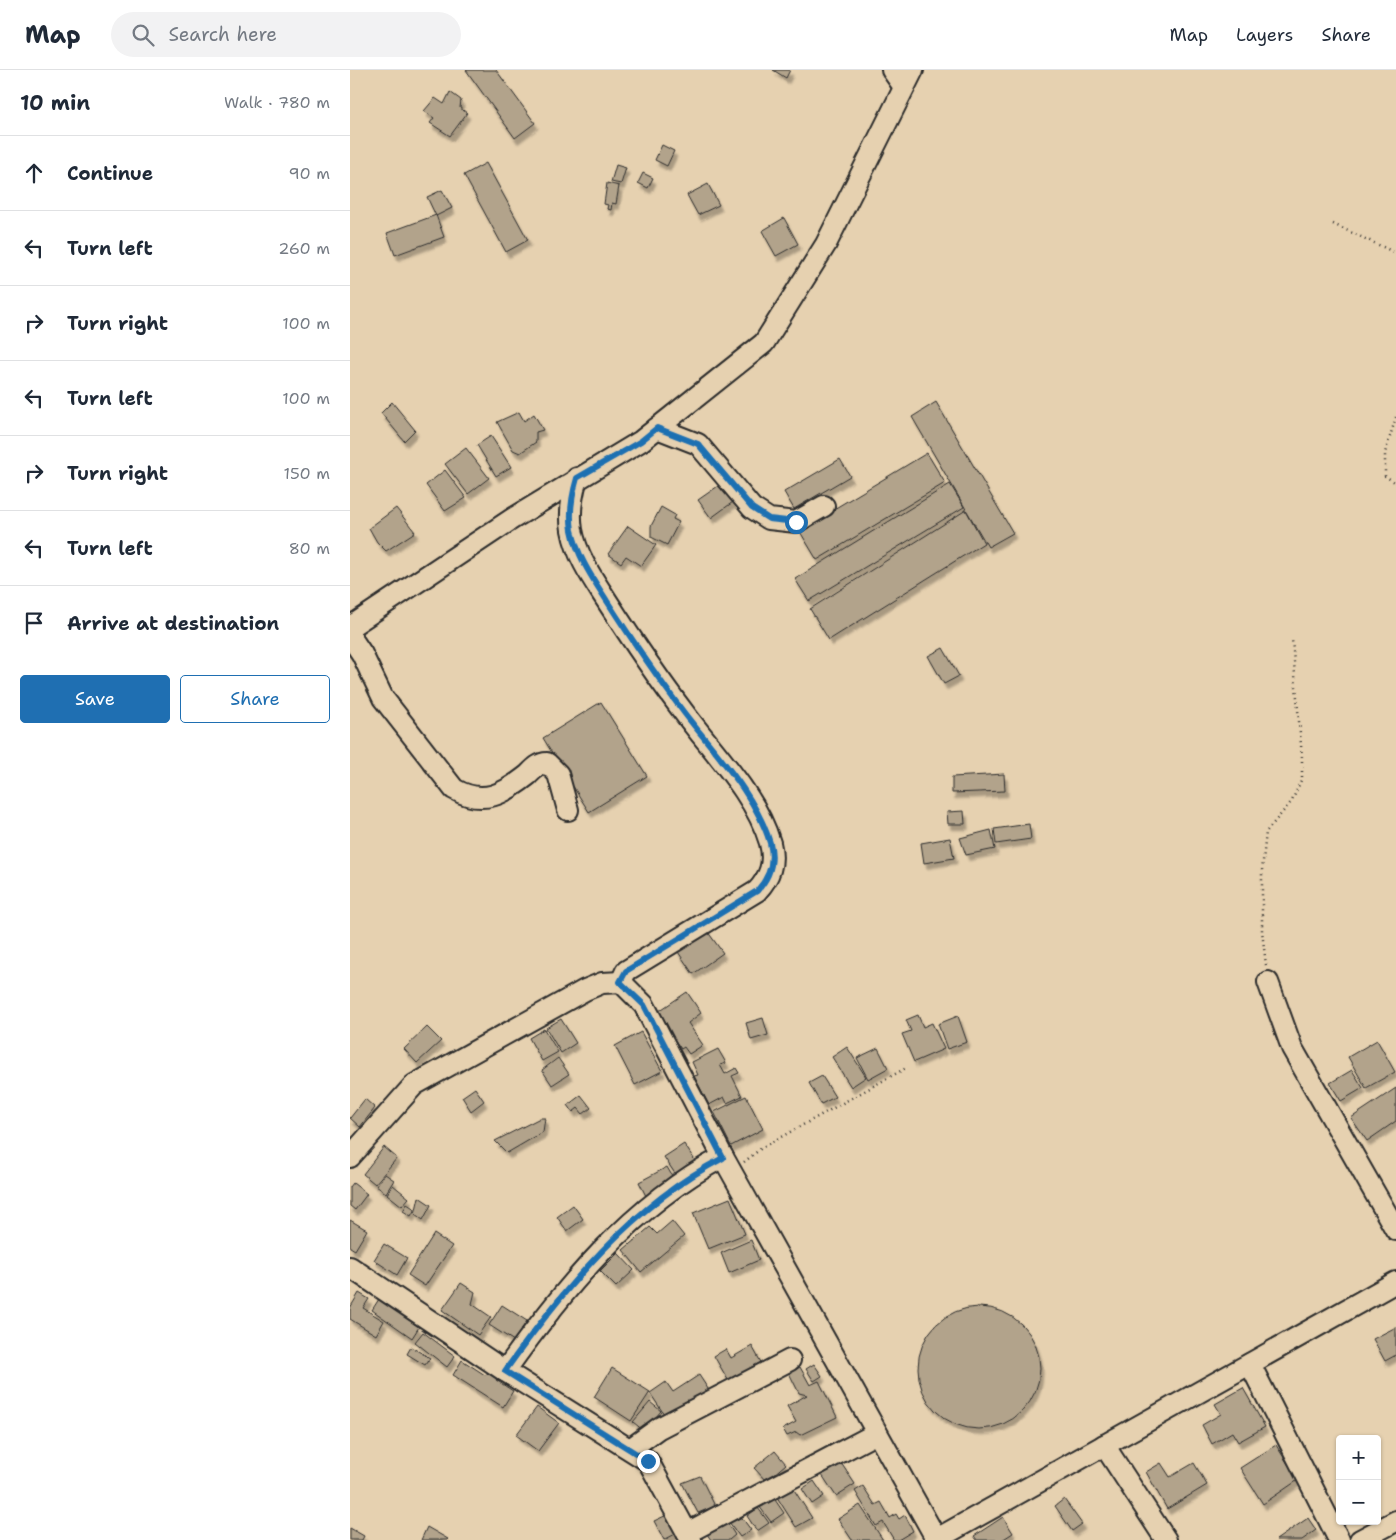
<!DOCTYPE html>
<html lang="en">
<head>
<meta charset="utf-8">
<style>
	:root { --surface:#fff; --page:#f2f2f3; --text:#1f2937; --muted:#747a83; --line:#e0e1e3; --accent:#1f6fb2 }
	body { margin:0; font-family:"Shantell Sans",sans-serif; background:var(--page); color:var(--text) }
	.controls { position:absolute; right:15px; bottom:15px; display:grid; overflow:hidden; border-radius:5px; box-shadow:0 1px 4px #0004 }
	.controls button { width:45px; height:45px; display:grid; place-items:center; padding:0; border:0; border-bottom:1px solid var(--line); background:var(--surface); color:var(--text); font:25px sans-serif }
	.stop { position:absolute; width:15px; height:15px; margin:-11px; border:4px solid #1f6fb2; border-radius:50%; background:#fff }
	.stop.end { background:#1f6fb2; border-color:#fff; box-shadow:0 1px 5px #0008 }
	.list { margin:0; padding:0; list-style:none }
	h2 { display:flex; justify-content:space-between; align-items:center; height:65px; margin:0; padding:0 20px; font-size:21px }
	h2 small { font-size:16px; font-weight:400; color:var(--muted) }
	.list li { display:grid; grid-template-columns:32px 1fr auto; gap:15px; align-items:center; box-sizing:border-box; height:75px; padding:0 20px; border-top:1px solid var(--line) }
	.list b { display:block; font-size:19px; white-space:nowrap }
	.list em { font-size:16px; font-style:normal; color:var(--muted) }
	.actions { display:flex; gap:10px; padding:15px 20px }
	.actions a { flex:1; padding:11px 0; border:1px solid var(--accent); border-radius:5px; text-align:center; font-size:18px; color:var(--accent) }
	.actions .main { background:var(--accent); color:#fff }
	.icon { flex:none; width:28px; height:28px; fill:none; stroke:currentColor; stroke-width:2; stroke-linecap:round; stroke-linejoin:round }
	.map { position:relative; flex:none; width:1046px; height:1470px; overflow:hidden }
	header { display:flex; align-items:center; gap:30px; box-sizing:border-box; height:70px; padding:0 25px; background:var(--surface); border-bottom:1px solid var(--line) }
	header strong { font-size:24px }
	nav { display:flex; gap:28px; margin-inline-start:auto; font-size:18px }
	.search { width:350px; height:45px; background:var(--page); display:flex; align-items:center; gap:12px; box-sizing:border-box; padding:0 18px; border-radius:28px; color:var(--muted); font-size:19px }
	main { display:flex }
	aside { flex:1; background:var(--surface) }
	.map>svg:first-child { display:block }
</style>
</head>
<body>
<header>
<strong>Map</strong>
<div class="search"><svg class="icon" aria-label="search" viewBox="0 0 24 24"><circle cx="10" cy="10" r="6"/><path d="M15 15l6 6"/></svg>Search here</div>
<nav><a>Map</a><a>Layers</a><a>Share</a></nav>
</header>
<main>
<aside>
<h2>10 min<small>Walk · 780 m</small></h2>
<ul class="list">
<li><svg class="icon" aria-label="ahead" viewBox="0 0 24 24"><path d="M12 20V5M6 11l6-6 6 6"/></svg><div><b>Continue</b></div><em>90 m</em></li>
<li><svg class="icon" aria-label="left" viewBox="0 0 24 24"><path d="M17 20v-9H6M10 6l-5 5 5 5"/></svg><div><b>Turn left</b></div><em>260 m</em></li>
<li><svg class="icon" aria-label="right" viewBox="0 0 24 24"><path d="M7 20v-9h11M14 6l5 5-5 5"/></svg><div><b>Turn right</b></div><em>100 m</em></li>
<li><svg class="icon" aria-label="left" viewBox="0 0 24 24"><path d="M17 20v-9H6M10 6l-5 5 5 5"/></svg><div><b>Turn left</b></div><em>100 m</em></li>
<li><svg class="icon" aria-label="right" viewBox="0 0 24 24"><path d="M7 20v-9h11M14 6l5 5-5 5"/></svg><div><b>Turn right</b></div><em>150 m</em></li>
<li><svg class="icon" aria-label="left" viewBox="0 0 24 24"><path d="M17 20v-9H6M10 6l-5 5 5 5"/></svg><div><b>Turn left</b></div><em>80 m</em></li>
<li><svg class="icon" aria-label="arrive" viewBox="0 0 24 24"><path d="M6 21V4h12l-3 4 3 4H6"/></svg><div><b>Arrive at destination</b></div></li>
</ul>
<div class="actions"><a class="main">Save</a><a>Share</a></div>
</aside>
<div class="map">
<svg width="1046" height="1470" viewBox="0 0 1046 1470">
	<defs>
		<filter id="shadow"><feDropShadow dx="3" dy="5.5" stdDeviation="1" flood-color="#0004"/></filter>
	</defs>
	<rect width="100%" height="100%" fill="#e6d1b0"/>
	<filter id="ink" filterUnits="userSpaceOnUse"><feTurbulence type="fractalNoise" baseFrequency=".02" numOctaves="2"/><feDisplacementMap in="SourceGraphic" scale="10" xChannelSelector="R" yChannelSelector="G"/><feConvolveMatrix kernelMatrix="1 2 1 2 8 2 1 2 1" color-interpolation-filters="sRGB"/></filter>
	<g filter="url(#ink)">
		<g fill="#b2a38b" stroke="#2b2b2b" filter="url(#shadow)">
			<path d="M116,0H146L185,53L165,68Z"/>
			<path d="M423,0H440L436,8Z"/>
			<path d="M100,22L111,30L110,38L117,43L100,66L80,53L84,48L74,41L85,28L94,34Z"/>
			<path d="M312,75L324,81L317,96L305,90Z"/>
			<path d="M136,93L178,170L156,182L114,105Z"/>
			<path d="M266,95L276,98L271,114L261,112Z"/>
			<path d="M293,103L303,108L298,118L288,113Z"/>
			<path d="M257,113L269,116L266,134L262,133L261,140L257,139L258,135L254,134Z"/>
			<path d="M358,114L369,135L348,145L337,125Z"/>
			<path d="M92,120L102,138L86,146L77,127Z"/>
			<path d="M86,145L94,167L45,185L37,163Z"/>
			<path d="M434,148L448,174L426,186L412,161Z"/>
			<path d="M42,332L65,360L54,371L31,343Z"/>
			<path d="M586,332L663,463L638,477L562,347Z"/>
			<path d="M169,342L174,351L184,344L193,360L186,362V372L170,383L163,380L147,352Z"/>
			<path d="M141,366L161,397L146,406L127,375Z"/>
			<path d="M116,378L139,408L118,424L95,394Z"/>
			<path d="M577,383L595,413L467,490L449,460Z"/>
			<path d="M490,389L500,406L444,439L434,422Z"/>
			<path d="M95,400L116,428L95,441L76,415Z"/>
			<path d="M371,414L383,432L361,448L348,430Z"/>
			<path d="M600,414L614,437L459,531L445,509Z"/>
			<path d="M311,437L325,445L323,449L329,452L317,475L301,467V456Z"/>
			<path d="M46,438L65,462L36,481L27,472L19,458Z"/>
			<path d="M616,440L634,473L479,570L460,539Z"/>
			<path d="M278,456L306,475L291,496L276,486L271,493L258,484Z"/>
			<path d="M593,578L609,606L594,614L578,586Z"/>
			<path d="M251,632L297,706L239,742L193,668Z"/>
			<path d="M654,704L655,721L602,723V707Z"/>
			<path d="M614,741L615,754H598L597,742Z"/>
			<path d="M679,754L681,769L646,774L644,759Z"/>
			<path d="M641,760L645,779L616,785L610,768Z"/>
			<path d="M600,768L604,788L574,793L571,773Z"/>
			<path d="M355,858L373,883L343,904L326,879Z"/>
			<path d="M337,922L351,943L338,953L353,975L339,984L334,977L331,979L306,943Z"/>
			<path d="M568,945L573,957L582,953L594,979L564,992L552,964L561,961L556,950Z"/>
			<path d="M608,946L617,972L597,979L588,954Z"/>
			<path d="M413,948L418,965L401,970L396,953Z"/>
			<path d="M211,949L226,973L211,983L196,958Z"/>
			<path d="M77,957L91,971L67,993L54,979Z"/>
			<path d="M194,959L208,982L192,991L179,968Z"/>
			<path d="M291,962L312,1001L285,1015L265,976Z"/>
			<path d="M1027,970L1045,1002L1016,1018L998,987Z"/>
			<path d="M497,977L516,1007L501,1017L482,987Z"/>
			<path d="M528,978L538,998L518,1009L507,988Z"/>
			<path d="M368,979L376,993L370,995L375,1004L386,998L389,1003L382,1006L392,1026L377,1033L374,1027L359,1035L344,1006L348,1005L342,992Z"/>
			<path d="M208,988L219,1004L202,1015L192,1000Z"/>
			<path d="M1002,1000L1013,1018L991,1031L980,1013Z"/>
			<path d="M472,1006L485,1027L471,1034L459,1013Z"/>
			<path d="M125,1018L134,1031L121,1041L112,1027Z"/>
			<path d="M1046,1018V1051L1017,1071L1001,1048Z"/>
			<path d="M231,1025L241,1038L233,1044L228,1038L223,1042L218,1035Z"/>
			<path d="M396,1026L413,1059L381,1076L364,1042Z"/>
			<path d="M15,1029L25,1038L10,1057L0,1048Z"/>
			<path d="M190,1048H195L193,1062L157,1083L145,1071Z"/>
			<path d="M334,1074L348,1095L328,1108L314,1087Z"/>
			<path d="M34,1077L47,1088L25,1114L13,1104Z"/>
			<path d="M317,1097L325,1111L296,1126L289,1112Z"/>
			<path d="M35,1104L44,1110L36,1123L26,1116Z"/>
			<path d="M3,1113L17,1124L5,1140L0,1136V1117Z"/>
			<path d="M43,1115L59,1128L52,1136L37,1124Z"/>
			<path d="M69,1127L81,1135L73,1150L65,1144Z"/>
			<path d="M380,1128L395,1164L358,1179L343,1143Z"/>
			<path d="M57,1134L65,1139L61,1146L53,1141Z"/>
			<path d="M223,1135L233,1149L217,1161L207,1147Z"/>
			<path d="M0,1150L17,1160L5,1180L0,1177Z"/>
			<path d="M322,1151L334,1166L291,1202L273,1180L300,1157L307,1164Z"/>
			<path d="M84,1164L102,1176L75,1216L58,1205Z"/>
			<path d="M401,1170L409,1190L379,1203L371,1183Z"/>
			<path d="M34,1174L57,1188L47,1205L24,1190Z"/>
			<path d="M268,1183L284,1200L266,1217L250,1201Z"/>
			<path d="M111,1213L125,1222L122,1234L141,1247L128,1265L92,1240Z"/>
			<path d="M9,1223L19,1229L13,1238L34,1251L26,1265L0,1249V1238Z"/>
			<path d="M29,1229L69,1257L62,1268L22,1240Z"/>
			<path d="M152,1235L177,1251L164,1271L139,1255Z"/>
			<circle cx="629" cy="1298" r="61"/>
			<path d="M1046,1257V1285L1035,1291L1023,1269Z"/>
			<path d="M73,1262L105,1286L97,1297L65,1272Z"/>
			<path d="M402,1276L413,1296L381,1315L364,1286L376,1279L381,1288Z"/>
			<path d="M61,1277L80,1288L75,1295L57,1284Z"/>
			<path d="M112,1290L135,1305L140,1302L148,1307L146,1310L163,1321L153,1337L103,1305Z"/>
			<path d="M464,1294L472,1306L464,1311L456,1299Z"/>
			<path d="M450,1297L460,1315L469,1311L487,1347L450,1365L446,1362L437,1366L433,1359L446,1352L437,1336L457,1325L449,1323L439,1303Z"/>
			<path d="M262,1298L300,1322L281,1351L244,1327Z"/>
			<path d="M349,1305L360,1322L318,1350L300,1323L316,1312L323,1322Z"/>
			<path d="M893,1318L915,1357L888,1372L882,1362L862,1374L852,1355L871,1344L865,1334Z"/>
			<path d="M300,1332L311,1341L294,1361L283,1352Z"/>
			<path d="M187,1337L209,1353L188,1381L166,1365Z"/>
			<path d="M926,1375L948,1410L913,1434L890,1398Z"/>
			<path d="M425,1381L436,1394L416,1411L404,1398Z"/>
			<path d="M491,1393L505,1414L486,1426L472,1405Z"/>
			<path d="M811,1393L820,1407L844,1393L857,1415L817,1439L796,1402Z"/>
			<path d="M350,1406L365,1436L348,1443L332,1413Z"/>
			<path d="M464,1411L474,1426L462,1434L452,1419Z"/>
			<path d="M441,1415L462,1448L446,1457L425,1424Z"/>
			<path d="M513,1416L525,1435L531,1432L540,1448L546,1444L549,1449L555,1445L563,1461L548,1470H544L533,1452L526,1456L505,1421Z"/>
			<path d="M423,1427L434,1443L421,1452L409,1436Z"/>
			<path d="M714,1429L732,1454L722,1461L705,1436Z"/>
			<path d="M510,1435L533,1470H502L488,1449Z"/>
			<path d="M408,1438L419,1453L407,1461L397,1446Z"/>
			<path d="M319,1444L329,1462L314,1470L304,1451Z"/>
			<path d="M390,1445L401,1460L390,1467L379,1452Z"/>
			<path d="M653,1447L663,1463L652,1470H627L624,1466Z"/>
			<path d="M958,1448L966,1460L952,1470H926Z"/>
			<path d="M376,1451L385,1465L379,1470H361L357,1464Z"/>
			<path d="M77,1457L98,1469L97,1470H71Z"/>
			<path d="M0,1458L14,1466L12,1470H0Z"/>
		</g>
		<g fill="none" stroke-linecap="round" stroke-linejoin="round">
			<g stroke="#2b2b2b" stroke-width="24">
				<g id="minor">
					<path d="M542,0L554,17"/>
					<path d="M307,358L348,374L402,438L419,449L446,452L474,436"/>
					<path d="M227,408C222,425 219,442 222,460C227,487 243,509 257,531C282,570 307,607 335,644C364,683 406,725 420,773C425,793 420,807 407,821L276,901L271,912"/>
					<path d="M0,557L162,449L291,371L414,273L476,174L563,0"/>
					<path d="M0,566L12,584L33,628L104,719C133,736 154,724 178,705C184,699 189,693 197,693L208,704L218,740"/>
					<path d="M918,912L942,978L1046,1160"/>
					<path d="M0,1087L64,1015L235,920L252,913L271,912L294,935L373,1087L587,1470"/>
					<path d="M0,1197L155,1301L298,1391L341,1470"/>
					<path d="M900,1294L989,1470"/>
					<path d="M155,1301C214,1218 282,1135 373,1087"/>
					<path d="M754,1375L816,1470"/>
					<path d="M280,1379L309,1358L440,1290"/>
					<path d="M337,1463L527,1363"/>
					<path d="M585,1470L1046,1212"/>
					<path d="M1010,1470L1046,1451"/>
				</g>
			</g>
			<g stroke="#2b2b2b" stroke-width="2.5" stroke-dasharray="1 4" stroke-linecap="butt">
				<path d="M983,154L1046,183"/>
				<path d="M1046,347L1035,383V406L1046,413"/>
				<path d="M916,895L912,861V801L916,762L942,731L952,708V687L942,569"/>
				<path d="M394,1092L413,1077L556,998"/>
			</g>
			<use href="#minor" stroke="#e6d1b0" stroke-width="20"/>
		</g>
	</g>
	<g fill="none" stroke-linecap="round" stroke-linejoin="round" filter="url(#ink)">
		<path stroke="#1f6fb2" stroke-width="6" d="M298,1391L155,1301C214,1218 282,1135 373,1088L294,935L270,912L276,901L407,821C420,807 425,792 420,773C406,725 365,683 335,644C307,607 282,570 257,531C243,509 227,486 222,460C219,442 222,425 227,408L291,371L307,358L348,374L402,438L419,449L446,452"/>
	</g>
</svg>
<div class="controls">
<button>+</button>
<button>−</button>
</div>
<div class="stop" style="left:446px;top:452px"></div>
<div class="stop end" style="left:298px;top:1391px"></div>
</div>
</main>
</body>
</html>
